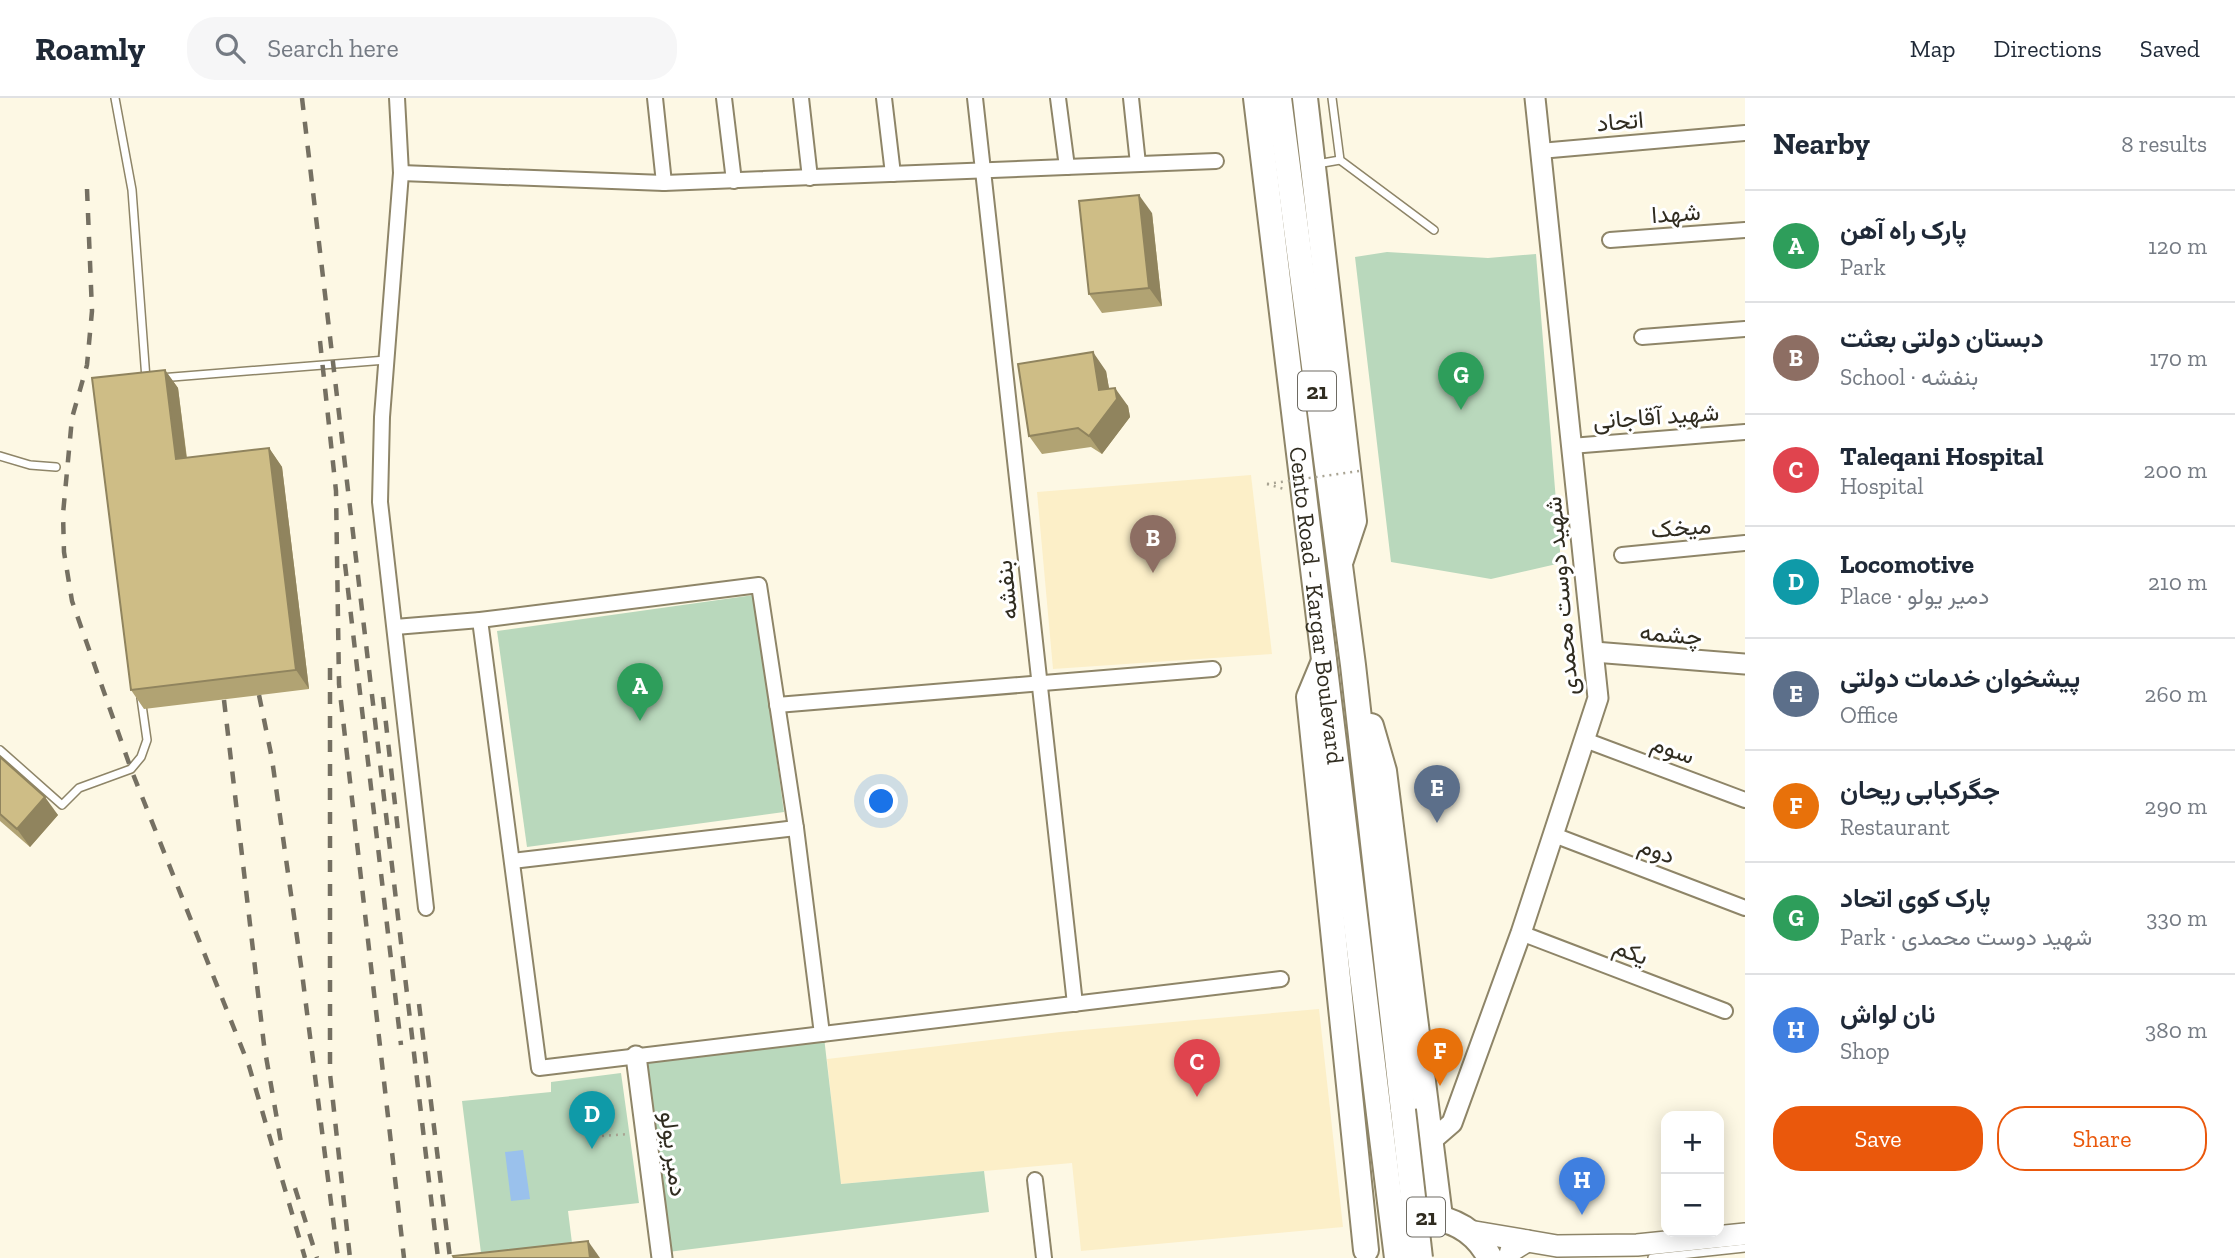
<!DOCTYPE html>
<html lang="en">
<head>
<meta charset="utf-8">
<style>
	:root { --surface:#fff; --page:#f6f6f7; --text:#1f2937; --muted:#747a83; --line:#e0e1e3; --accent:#ea580c }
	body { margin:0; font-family:"Zilla Slab",Vazirmatn,serif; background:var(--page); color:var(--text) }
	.controls { position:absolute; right:21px; bottom:21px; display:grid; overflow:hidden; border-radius:14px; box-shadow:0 4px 18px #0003 }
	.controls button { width:63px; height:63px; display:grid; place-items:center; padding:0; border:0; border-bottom:2px solid var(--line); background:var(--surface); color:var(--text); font:35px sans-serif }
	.you { position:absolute; left:882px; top:704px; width:24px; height:24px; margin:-18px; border:5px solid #fff; border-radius:50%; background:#1a73e8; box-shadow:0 0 0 10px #1a73e833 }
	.badge { display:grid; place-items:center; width:46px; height:46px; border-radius:50%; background:var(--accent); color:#fff; font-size:23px; font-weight:700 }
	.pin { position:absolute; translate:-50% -58px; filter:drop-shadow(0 2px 4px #0008) }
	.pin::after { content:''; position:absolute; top:37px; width:24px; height:21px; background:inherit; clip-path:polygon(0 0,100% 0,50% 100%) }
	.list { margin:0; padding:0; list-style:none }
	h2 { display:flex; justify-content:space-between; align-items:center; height:91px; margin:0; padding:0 28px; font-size:30px }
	h2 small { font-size:23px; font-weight:400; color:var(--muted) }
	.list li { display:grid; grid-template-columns:46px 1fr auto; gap:21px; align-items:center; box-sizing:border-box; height:112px; padding:0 28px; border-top:2px solid var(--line) }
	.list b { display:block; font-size:26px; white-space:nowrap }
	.list p { margin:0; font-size:23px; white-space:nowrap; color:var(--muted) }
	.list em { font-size:23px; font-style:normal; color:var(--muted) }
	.actions { display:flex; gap:14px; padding:21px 28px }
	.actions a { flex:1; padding:16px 0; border:2px solid var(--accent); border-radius:28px; text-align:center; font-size:24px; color:var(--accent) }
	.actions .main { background:var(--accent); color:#fff }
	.icon { flex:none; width:38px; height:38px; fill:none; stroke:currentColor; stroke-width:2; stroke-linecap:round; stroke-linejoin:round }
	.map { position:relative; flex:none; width:1745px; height:1160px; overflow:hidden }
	header { display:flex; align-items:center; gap:42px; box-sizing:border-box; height:98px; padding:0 35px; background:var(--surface); border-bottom:2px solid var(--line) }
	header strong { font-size:33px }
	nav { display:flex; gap:38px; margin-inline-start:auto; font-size:24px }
	.search { width:490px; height:63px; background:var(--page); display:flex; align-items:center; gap:18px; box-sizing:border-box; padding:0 24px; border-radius:28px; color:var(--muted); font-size:26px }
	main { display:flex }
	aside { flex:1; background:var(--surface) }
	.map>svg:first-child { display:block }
</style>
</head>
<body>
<header>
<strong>Roamly</strong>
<div class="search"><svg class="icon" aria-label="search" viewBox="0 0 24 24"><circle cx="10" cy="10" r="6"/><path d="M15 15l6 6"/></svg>Search here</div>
<nav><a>Map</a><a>Directions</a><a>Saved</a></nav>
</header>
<main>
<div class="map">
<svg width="1745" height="1160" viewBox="0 0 1745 1160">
	<rect width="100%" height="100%" fill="#fdf8e4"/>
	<g fill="#fcefc8">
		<path d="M1251,377L1272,556L1053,571L1037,394Z"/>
		<path d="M1319,911L1343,1129L1081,1153L1072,1065L840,1086L827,961L1060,934Z"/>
	</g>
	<g fill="#b9d8bc">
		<path d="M1387,154L1488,160L1536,156L1561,465L1491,481L1391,464L1355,159Z"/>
		<path d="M754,497L784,714L527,749L497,533Z"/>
		<path d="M824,939L841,1086L984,1073L989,1114L668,1154L642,962Z"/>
		<path d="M621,975L639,1105L568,1113L572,1145L481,1155L462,1003L551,994V984Z"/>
	</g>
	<path fill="#9ac1ec" d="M523,1052L530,1101L511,1103L505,1054Z"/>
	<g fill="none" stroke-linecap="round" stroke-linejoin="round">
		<g stroke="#8e8568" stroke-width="10">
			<g id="lane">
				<path d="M115,0L132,92L146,281"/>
				<path d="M1332,0L1340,62L1434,132"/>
				<path d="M1317,66L1340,62"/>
				<path d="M160,280L386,262"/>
				<path d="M0,358L30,367L56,369"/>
				<path d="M0,652L62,707L79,690L131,671L141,659L147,642L141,600"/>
				<path d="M1652,1160L1745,1150"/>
			</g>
		</g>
		<g stroke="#8e8568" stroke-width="18">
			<g id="street">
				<path d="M397,0L401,75L382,319L380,404L426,810"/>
				<path d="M655,0L664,85L1216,63"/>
				<path d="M724,0L734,83"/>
				<path d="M801,0L810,80"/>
				<path d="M884,0L893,76"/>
				<path d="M975,0L1075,906"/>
				<path d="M1058,0L1067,69"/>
				<path d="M1131,0L1138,66"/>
				<path d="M1540,53L1745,35"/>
				<path d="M401,75L664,85"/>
				<path d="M1610,142L1745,132"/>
				<path d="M1642,239L1745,231"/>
				<path d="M1571,348L1745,334"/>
				<path d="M1622,457L1745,445"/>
				<path d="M480,522L539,970L1281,881"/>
				<path d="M395,529L480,522L759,487L796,730L822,936"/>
				<path d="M777,607L1213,571"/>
				<path d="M1585,642L1745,702"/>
				<path d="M1554,737L1745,810"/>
				<path d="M512,763L796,730"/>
				<path d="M1521,835L1725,913"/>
				<path d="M1035,1082L1044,1160"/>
			</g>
		</g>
		<g stroke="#8e8568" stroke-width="23">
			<g id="secondary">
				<path d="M1594,554L1745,566"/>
				<path d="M636,958L662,1160"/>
				<path d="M1430,1044L1452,1025L1521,835L1598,600L1535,0"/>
			</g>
		</g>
		<g stroke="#8e8568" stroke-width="24">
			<g id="primary">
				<path d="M1469,1133L1557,1148L1637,1147L1745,1136"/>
				<path d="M1509,1160L1511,1153L1527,1143"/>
			</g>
		</g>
		<g stroke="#8e8568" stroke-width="28">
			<g id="highway">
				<path id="s1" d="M1256,0L1379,1016"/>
				<path d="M1279,0L1353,567L1403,1012"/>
				<path d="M1305,0L1354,423L1341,462"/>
				<path d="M1324,563L1309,599L1366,1152"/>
				<path d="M1371,628L1384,673L1440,1119"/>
				<path d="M1424,1119C1454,1120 1476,1133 1490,1160"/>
			</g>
		</g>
		<g stroke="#a9a493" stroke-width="2.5" stroke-dasharray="2 5" stroke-linecap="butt">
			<path d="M1267,386L1284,391"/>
			<path d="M602,1038L629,1036"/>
		</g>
		<use href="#lane" stroke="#fff" stroke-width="7"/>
		<use href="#street" stroke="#fff" stroke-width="14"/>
		<use href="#secondary" stroke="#fff" stroke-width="19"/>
		<use href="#primary" stroke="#fff" stroke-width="21"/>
		<use href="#highway" stroke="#fff" stroke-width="24"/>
		<g stroke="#757062" stroke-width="4.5" stroke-dasharray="12 12" stroke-linecap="butt">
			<path d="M302,0L438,1160"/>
			<path d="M87,91L92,213L87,267L72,320L63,416L64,454L72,503L131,671L249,968L305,1160"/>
			<path d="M320,243L336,393L339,586L404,1160"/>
			<path d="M345,466L401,947"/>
			<path d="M330,570V976L350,1160"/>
			<path d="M259,597L272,661L302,875L338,1160"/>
			<path d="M383,599L398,733"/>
			<path d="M224,602L264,947L282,1050"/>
			<path d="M419,906L450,1160"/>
			<path d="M295,1090L317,1160"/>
		</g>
		<g stroke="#8e8568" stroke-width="28" stroke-linecap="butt">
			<g id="highway-bridge">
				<path d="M1403,1012L1420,1160"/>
				<path d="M1379,1016L1397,1160"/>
			</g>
		</g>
		<path stroke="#a9a493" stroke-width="2.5" stroke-dasharray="2 5" stroke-linecap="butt" d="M1267,386L1359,373"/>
		<use href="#highway-bridge" stroke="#fff" stroke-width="24"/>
	</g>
	<g fill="#b1a373">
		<path d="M1152,115L1162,208L1102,215L1089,196Z"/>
		<path d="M165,272L178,290L187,360L269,350L282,369L309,591L144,611L131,592Z"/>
		<path d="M1106,273L1109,291L1128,308L1130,319L1102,356L1091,349L1042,356L1029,338Z"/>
		<path d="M0,659L58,717L30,749L0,723Z"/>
	</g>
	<g fill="#90845e">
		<path d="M1139,97L1152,115L1162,208L1149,190Z"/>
		<path d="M1093,254L1106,273L1112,307L1115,290L1128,308L1130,319L1102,356L1089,338L1099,292Z"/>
		<path d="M165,272L178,290L189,380L176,361Z"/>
		<path d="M269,350L282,369L309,591L296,572Z"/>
		<path d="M45,699L58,717L30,749L17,731Z"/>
		<path d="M588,1143L600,1160H590Z"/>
	</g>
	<g fill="#cebd86" stroke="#90845e" stroke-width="2">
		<path d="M1139,97L1149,190L1089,196L1079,103Z"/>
		<path d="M1093,254L1099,292L1115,290L1117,301L1089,338L1078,330L1029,338L1018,266Z"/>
		<path d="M165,272L176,361L269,350L296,572L131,592L92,280Z"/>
		<path d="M0,659L45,699L17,731L0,716Z"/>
		<path d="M588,1143L590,1160H454L453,1158Z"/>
	</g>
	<g text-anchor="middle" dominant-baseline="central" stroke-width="6" stroke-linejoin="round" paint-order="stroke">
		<g fill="#fff" stroke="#6e6b63" stroke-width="2">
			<rect x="1298" y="273.5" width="38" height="39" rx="5"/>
			<rect x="1407" y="1099.5" width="38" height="39" rx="5"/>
		</g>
		<g font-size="23" font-weight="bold" fill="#302c20">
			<text x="1317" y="293">21</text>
			<text x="1426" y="1119">21</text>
		</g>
		<g font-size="24" fill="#302c20" stroke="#fff">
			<text transform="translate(1620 23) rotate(-5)">اتحاد</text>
			<text transform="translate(1676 115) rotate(-4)">شهدا</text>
			<text transform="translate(1656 318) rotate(-4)">شهید آقاجانی</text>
			<text transform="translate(1681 429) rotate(-5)">میخک</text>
			<text transform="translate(1006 492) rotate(-96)">بنفشه</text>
			<text transform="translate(1561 498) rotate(-95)">شهید دوست محمدی</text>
			<text stroke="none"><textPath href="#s1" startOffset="511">Cento Road - Kargar Boulevard</textPath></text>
			<text transform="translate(1671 536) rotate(5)">چشمه</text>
			<text transform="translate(1673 651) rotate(20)">سوم</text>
			<text transform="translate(1657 752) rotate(21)">دوم</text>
			<text transform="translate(1631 853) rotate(21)">یکم</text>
			<text transform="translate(674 1056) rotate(83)">دمیر یولو</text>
		</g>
	</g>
</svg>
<div class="controls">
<button>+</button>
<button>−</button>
</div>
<div class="you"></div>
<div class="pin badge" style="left:640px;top:623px;background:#2e9e5b">A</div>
<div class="pin badge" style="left:1153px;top:475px;background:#8d6e63">B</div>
<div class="pin badge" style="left:1197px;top:999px;background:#e0444e">C</div>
<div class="pin badge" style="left:592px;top:1051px;background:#0f9aa8">D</div>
<div class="pin badge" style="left:1437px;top:725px;background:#5c6f8a">E</div>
<div class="pin badge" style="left:1440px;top:988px;background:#e8710a">F</div>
<div class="pin badge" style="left:1461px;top:312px;background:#2e9e5b">G</div>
<div class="pin badge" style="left:1582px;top:1117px;background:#3f7fe0">H</div>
</div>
<aside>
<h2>Nearby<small>8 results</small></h2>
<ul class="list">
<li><span class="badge" style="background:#2e9e5b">A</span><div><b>پارک راه آهن</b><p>Park</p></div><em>120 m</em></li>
<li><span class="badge" style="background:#8d6e63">B</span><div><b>دبستان دولتی بعثت</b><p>School · بنفشه</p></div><em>170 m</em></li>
<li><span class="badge" style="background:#e0444e">C</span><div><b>Taleqani Hospital</b><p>Hospital</p></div><em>200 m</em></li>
<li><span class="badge" style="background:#0f9aa8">D</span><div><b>Locomotive</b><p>Place · دمیر یولو</p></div><em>210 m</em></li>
<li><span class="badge" style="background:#5c6f8a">E</span><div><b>پیشخوان خدمات دولتی</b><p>Office</p></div><em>260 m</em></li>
<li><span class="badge" style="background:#e8710a">F</span><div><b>جگرکبابی ریحان</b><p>Restaurant</p></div><em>290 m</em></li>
<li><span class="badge" style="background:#2e9e5b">G</span><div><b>پارک کوی اتحاد</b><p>Park · شهید دوست محمدی</p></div><em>330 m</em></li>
<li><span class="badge" style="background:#3f7fe0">H</span><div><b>نان لواش</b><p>Shop</p></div><em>380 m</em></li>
</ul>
<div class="actions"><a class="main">Save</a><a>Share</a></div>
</aside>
</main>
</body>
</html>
